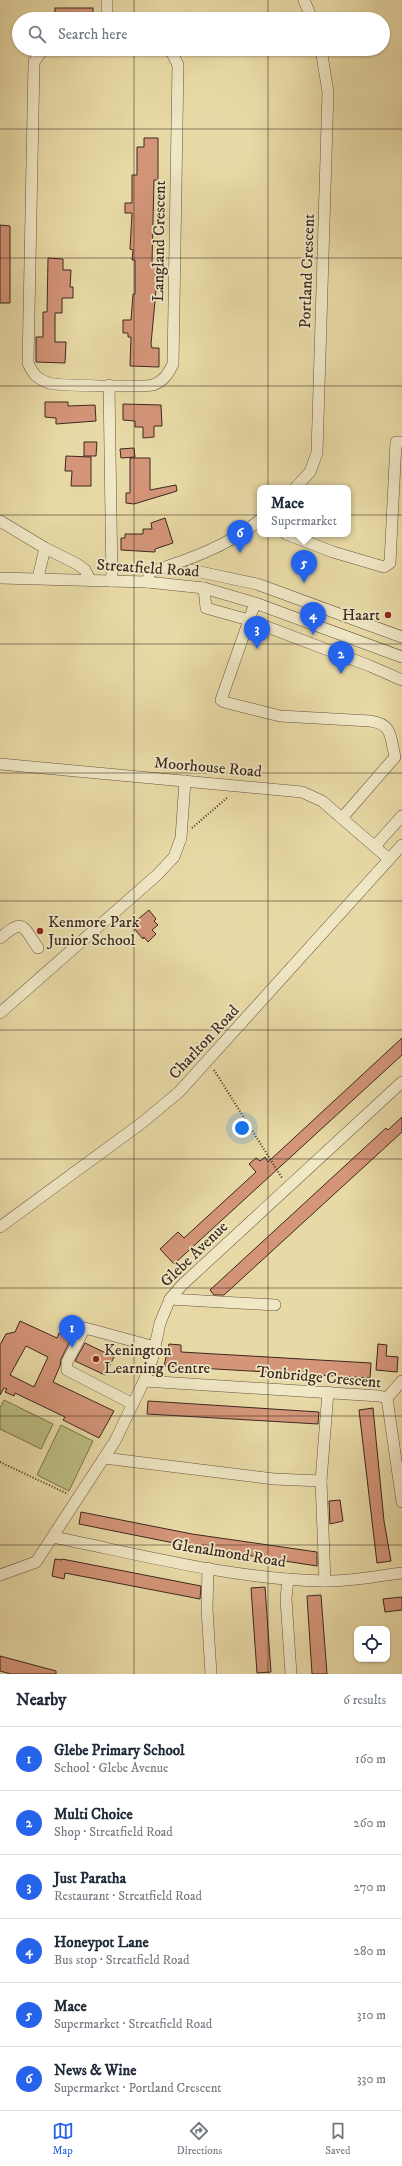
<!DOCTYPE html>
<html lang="en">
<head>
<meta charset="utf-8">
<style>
	:root { --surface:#fff; --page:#f6f6f7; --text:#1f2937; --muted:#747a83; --line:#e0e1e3; --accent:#2563eb }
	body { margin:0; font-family:"IM FELL DW Pica",serif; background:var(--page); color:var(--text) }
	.controls { position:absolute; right:12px; bottom:12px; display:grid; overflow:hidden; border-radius:8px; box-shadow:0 1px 3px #0004 }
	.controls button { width:36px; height:36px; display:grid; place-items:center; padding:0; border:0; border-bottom:1px solid var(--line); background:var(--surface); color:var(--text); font:20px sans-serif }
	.you { position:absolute; left:242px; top:1128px; width:14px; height:14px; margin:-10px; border:3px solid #fff; border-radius:50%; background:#1a73e8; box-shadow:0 0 0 6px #1a73e833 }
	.badge { display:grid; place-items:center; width:26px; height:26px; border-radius:50%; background:var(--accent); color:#fff; font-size:13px; font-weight:700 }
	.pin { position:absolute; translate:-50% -33px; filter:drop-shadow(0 1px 2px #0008) }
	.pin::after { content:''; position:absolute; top:21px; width:14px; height:12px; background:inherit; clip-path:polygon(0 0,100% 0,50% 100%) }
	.popup { position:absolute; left:257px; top:485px; width:94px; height:52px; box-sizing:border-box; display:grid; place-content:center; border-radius:8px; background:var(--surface); filter:drop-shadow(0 1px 3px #0005); font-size:13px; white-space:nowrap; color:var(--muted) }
	.popup b { font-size:15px; color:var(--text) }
	.popup::after { content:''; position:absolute; left:50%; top:100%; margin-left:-8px; border:8px solid transparent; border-top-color:var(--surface) }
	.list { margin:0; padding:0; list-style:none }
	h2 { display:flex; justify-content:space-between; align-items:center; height:52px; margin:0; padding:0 16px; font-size:17px }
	h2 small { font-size:13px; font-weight:400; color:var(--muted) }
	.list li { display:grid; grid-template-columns:26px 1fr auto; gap:12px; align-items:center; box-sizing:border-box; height:64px; padding:0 16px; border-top:1px solid var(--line) }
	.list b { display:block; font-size:15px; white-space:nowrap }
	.list p { margin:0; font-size:13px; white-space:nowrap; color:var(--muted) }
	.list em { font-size:13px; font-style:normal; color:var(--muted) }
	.icon { flex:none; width:22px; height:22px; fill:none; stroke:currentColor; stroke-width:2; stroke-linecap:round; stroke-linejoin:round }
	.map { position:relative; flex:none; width:402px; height:1674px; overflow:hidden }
	.search { position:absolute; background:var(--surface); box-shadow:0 1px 3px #0004; left:12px; right:12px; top:12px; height:44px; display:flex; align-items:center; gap:10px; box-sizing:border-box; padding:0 14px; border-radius:22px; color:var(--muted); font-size:15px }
	.sheet { height:436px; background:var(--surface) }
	nav { display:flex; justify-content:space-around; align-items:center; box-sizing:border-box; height:56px; border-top:1px solid var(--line); background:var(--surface); font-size:11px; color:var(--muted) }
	nav a { display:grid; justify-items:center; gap:2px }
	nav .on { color:var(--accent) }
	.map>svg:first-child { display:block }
</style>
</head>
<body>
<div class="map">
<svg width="402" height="1674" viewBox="0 0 402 1674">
	<rect width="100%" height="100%" fill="#e8daa6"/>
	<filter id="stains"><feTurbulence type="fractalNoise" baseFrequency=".005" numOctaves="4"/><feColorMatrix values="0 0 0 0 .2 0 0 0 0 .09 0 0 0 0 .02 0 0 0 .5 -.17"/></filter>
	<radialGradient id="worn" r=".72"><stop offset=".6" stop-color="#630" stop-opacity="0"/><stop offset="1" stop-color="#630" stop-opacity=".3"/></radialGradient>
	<g fill="#bcbe82" stroke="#7c7352">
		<path d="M4,1400L53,1424L41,1449L0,1429V1408Z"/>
		<path d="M61,1425L93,1441L69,1491L37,1475Z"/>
	</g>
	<g fill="#d49579" stroke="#3b2821" fill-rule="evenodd">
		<rect x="55" y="8" width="38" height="11"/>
		<path d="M144,138H158V180H154L152,263H156V290L151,344L152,348H159V367L130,366L131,337H128V333H123V320H131L133,294H135V260H132L133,250L130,249L132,213H125V203H132V175H137V147H144Z"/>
		<path d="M0,225L10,226V303H0Z"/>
		<path d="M48,258L63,259V270H71L70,287H73V298H62V313H55V342H66L65,363L36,362V337H43V312H47Z"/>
		<path d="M45,402H68V406L95,405L96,421L56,424V418L45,417Z"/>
		<path d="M123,404L161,405L162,426H154V437L143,438V427H135V421L123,420Z"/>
		<path d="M84,442H97L96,456H84Z"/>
		<path d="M134,448L135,457L121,458L120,449Z"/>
		<path d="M66,456L91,457V486H71L72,471H65Z"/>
		<path d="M130,458H150V490L176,485L177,491L134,504L126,503V493H130Z"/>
		<path d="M165,518L173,543L155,549V552L121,550V538H125V534H143V529H152L151,523Z"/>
		<path d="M149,910L156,919L154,921L158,925L152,930L156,934L148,942L144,937L143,939L131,925Z"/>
		<path d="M402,1038V1055L174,1264L160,1249L178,1232L184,1238L256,1172L249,1164L256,1158L260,1161L265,1157L268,1162Z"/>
		<path d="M402,1117V1132L224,1295H214L210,1290L386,1128L388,1130Z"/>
		<path d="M20,1321L57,1338L59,1333L63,1335L64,1333L72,1337L61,1359L60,1366L53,1382L114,1411L99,1438L63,1420L65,1417L15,1393L14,1396L5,1392L7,1389L4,1388L0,1395V1345L6,1334L15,1332ZM26,1346L48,1357L34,1387L10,1375Z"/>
		<path d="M85,1343L114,1357L105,1375L75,1361Z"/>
		<path d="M169,1344L181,1345V1352L371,1363L370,1378L164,1366Z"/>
		<path d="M378,1344L387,1345L386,1356L398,1357L397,1372L376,1370Z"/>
		<path d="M148,1401L319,1412L318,1424L147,1414Z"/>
		<path d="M373,1408L384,1521L391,1561L377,1563L359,1410Z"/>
		<path d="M340,1500L343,1521L330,1524L329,1501Z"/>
		<path d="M81,1512L192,1534L317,1552V1566L194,1547L79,1524Z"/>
		<path d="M55,1559L62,1560V1559L201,1586L200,1599L65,1573L64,1579L52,1576Z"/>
		<path d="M265,1587L271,1672L257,1673L251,1588Z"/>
		<path d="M321,1595L327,1674H312L307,1596Z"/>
		<path d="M402,1597V1610L385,1612L383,1599Z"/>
		<path d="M0,1656L56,1671V1674H11L0,1671Z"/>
	</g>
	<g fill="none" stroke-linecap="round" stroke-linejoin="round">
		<g stroke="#665442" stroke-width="12">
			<g id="minor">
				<path d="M107,0V19"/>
				<path d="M304,0L312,19"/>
				<path d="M43,49L34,62L28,363C33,374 37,379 49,383C57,386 145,387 153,385C164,381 168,374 173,364L178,65L172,53L166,49"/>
				<path d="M109,385L112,581"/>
				<path d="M295,488L310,472L317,453L328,92L321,49"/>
				<path d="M0,521L45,548L77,564L85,570L90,580"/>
				<path d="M286,534L333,552L384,567L390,563L396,442H402"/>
				<path d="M191,570L257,584L402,637"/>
				<path d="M0,578L147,582L204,588L255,603L402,657"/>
				<path d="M38,578L45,548"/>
				<path d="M147,582L150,572C188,560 228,546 260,520"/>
				<path d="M204,588L206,608L249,620L370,666L402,680"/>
				<path d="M255,603L221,700L224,702L280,716L370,721C393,724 390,737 395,757L342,818"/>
				<path d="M0,764L302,792L322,801L389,859"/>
				<path d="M375,846L402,816"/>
				<path d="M0,938C24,918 22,925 38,948"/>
				<path d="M0,1013L157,875L174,857L181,838L185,781"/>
				<path d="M0,1227L143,1122L179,1092L402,845"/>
				<path d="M170,1299L275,1305"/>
				<path d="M144,1381L379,1396L387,1398"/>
				<path d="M387,1398L402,1502"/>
				<path d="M387,1398L402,1381"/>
				<path d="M133,1404L67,1370V1362L85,1328L155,1347"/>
				<path d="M104,1458L274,1479L321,1481"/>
				<path d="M53,1537C142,1555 233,1579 323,1581C349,1582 376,1576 402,1573"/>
				<path d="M208,1568L207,1609L211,1674"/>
				<path d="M0,1575L36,1562L115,1441L144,1381L152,1360L160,1323L170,1299L182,1285L402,1082"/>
				<path d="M288,1579L286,1599L291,1674"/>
				<path d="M325,1581L321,1481L328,1392"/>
			</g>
		</g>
		<g stroke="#3b2821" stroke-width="2" stroke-dasharray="1 2" stroke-linecap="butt">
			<path d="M192,828L228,797"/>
			<path d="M214,1070L282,1178"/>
			<path d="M0,1462L68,1494"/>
		</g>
		<use href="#minor" stroke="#f0e7c5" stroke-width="11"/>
	</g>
	<path fill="none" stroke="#3b2821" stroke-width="1" stroke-opacity="0.55" d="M134,0V19M268,0V19M134,49V1674M268,49V1674M0,129H402M0,258H402M0,386H402M0,515H402M0,644H402M0,773H402M0,901H402M0,1030H402M0,1159H402M0,1288H402M0,1416H402M0,1545H402"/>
	<g fill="#8f2418" stroke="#f0e7c5" stroke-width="1.5">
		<circle cx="388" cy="615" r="4"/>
		<circle cx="40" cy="931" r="4"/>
		<circle cx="96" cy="1359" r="4"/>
	</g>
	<g text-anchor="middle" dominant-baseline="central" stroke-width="3.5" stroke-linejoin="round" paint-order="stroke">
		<g font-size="16" fill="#3b2821" stroke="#f0e7c5">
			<text transform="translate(159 241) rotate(-89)">Langland Crescent</text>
			<text transform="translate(307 271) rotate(-88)">Portland Crescent</text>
			<text transform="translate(148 568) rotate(4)">Streatfield Road</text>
			<text transform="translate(208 767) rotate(5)">Moorhouse Road</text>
			<text transform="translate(204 1042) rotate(-47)">Charlton Road</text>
			<text transform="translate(194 1254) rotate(-44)">Glebe Avenue</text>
			<text transform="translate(319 1377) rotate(5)">Tonbridge Crescent</text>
			<text transform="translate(229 1553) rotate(9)">Glenalmond Road</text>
		</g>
		<g font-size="16" fill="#3b2821" stroke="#f0e7c5" text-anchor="start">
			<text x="380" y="615" text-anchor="end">Haart</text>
			<text x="48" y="922">Kenmore Park<tspan x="48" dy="18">Junior School</tspan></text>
			<text x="104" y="1350">Kenington<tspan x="104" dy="18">Learning Centre</tspan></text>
		</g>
	</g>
	<rect width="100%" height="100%" filter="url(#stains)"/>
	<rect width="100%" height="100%" fill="url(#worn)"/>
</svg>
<div class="controls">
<button><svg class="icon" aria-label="locate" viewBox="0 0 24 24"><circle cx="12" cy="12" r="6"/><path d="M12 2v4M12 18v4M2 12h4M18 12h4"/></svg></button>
</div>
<div class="you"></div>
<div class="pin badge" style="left:72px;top:1348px">1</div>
<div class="pin badge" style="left:341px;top:674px">2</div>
<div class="pin badge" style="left:257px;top:649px">3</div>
<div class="pin badge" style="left:313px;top:635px">4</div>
<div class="pin badge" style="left:304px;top:583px">5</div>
<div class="popup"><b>Mace</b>Supermarket</div>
<div class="pin badge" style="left:240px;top:553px">6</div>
<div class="search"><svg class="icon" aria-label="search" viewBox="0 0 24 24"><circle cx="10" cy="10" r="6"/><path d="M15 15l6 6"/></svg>Search here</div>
</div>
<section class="sheet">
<h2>Nearby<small>6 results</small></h2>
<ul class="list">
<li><span class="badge">1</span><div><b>Glebe Primary School</b><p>School · Glebe Avenue</p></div><em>160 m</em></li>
<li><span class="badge">2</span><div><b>Multi Choice</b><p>Shop · Streatfield Road</p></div><em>260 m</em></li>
<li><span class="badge">3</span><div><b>Just Paratha</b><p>Restaurant · Streatfield Road</p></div><em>270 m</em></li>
<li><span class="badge">4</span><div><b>Honeypot Lane</b><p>Bus stop · Streatfield Road</p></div><em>280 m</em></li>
<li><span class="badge">5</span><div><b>Mace</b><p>Supermarket · Streatfield Road</p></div><em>310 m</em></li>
<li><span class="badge">6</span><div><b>News &amp; Wine</b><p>Supermarket · Portland Crescent</p></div><em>330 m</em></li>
</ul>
</section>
<nav>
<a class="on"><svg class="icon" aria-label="map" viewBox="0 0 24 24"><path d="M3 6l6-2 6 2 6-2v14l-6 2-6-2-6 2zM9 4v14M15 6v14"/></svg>Map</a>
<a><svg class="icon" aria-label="directions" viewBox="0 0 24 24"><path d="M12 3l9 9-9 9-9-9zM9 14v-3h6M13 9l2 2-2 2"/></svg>Directions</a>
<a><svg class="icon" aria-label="saved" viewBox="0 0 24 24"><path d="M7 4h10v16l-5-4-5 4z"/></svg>Saved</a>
</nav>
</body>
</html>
